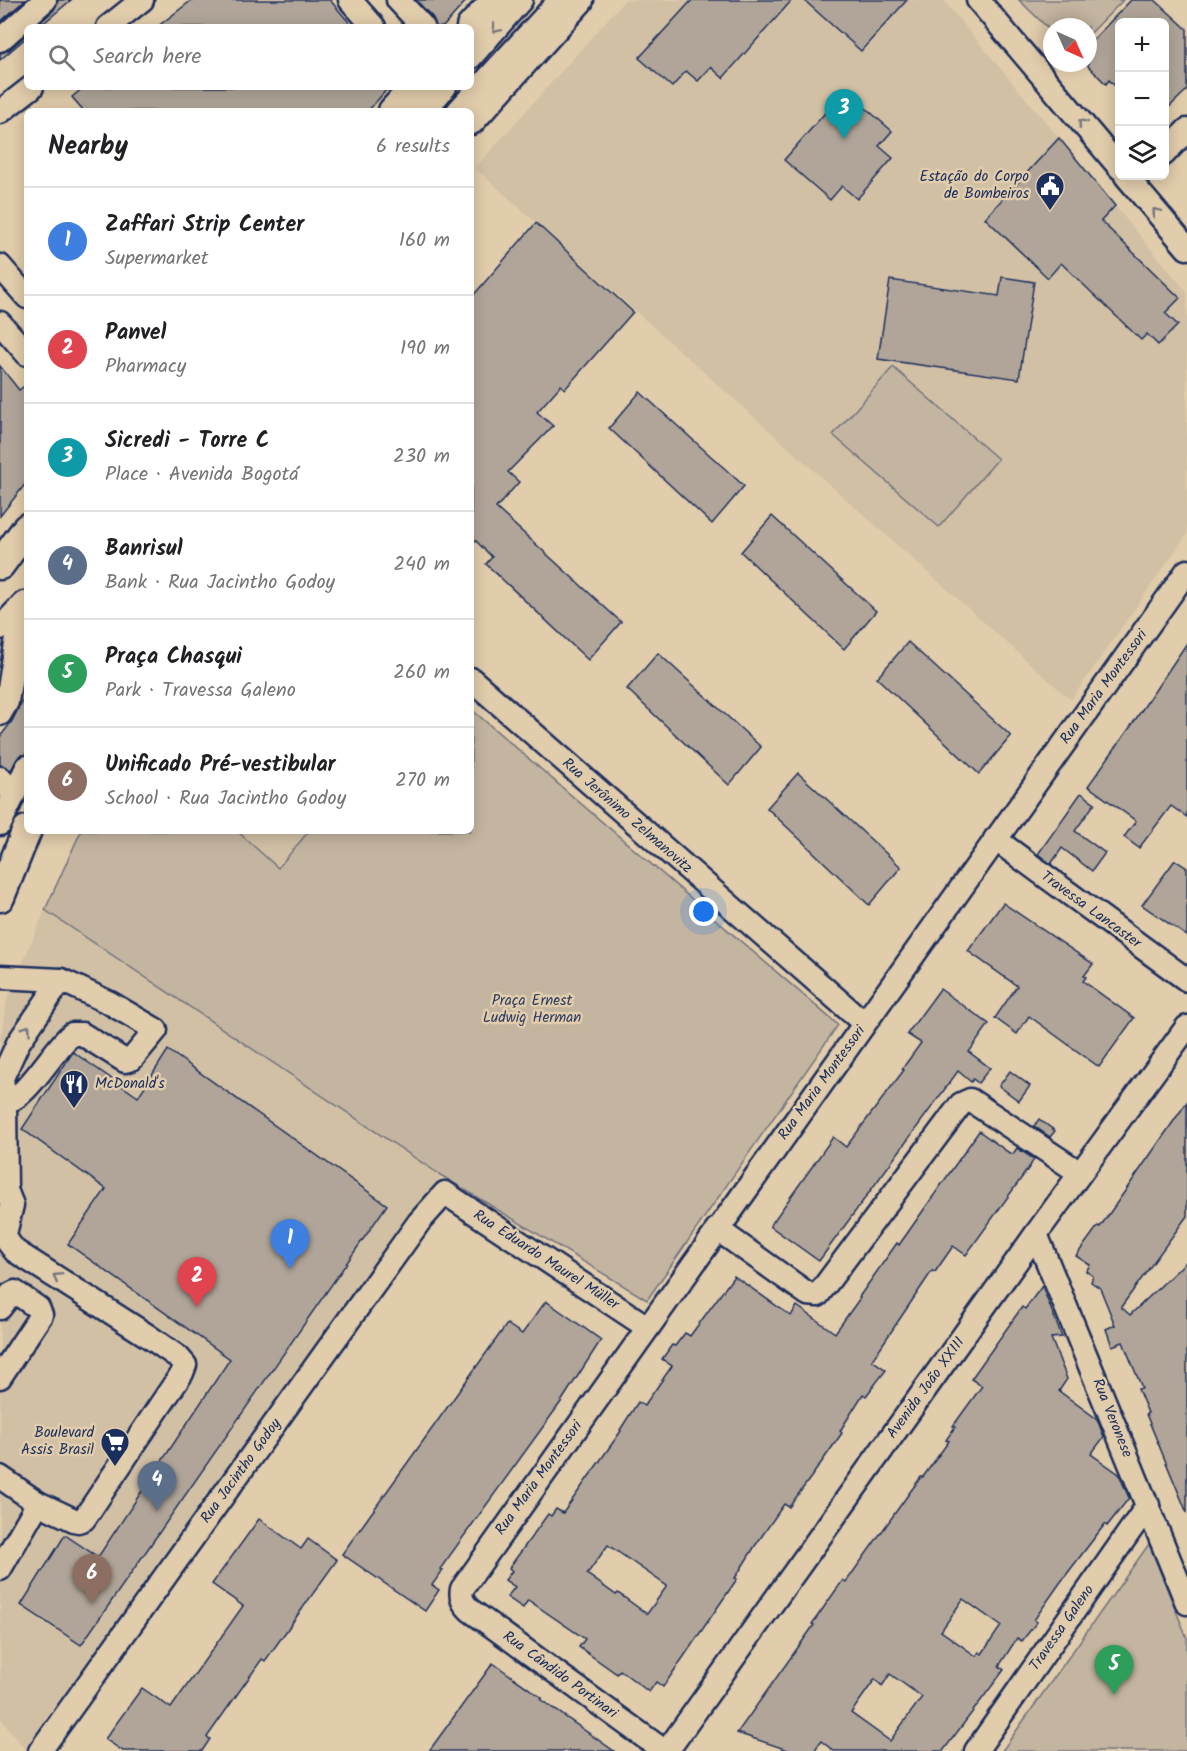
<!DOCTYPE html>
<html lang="en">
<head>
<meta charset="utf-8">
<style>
	:root { --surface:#fff; --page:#f6f6f6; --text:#202124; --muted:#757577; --line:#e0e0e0; --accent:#1b2f5e }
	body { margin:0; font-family:Kalam,sans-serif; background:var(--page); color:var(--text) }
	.controls { position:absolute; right:18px; top:18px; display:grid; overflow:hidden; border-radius:9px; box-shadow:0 3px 15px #0003 }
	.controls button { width:54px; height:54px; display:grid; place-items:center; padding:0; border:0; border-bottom:2px solid var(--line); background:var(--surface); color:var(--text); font:30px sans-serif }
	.compass { position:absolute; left:1043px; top:18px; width:54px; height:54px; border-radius:50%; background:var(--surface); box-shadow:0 3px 15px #0003; rotate:135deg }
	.you { position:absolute; left:704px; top:912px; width:21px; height:21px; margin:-15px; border:4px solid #fff; border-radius:50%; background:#1a73e8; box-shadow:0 0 0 9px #1a73e833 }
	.badge { display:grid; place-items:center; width:39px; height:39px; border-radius:50%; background:var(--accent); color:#fff; font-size:20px; font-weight:700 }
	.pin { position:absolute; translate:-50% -50px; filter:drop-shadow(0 2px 3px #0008) }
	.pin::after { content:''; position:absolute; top:32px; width:21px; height:18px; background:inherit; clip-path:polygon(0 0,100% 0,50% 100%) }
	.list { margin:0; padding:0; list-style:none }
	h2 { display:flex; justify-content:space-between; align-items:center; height:78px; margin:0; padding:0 24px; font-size:26px }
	h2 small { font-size:20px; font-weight:400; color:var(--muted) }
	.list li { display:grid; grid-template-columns:39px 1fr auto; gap:18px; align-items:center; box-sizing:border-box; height:108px; padding:0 24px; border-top:2px solid var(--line) }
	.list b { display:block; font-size:22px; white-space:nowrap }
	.list p { margin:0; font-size:20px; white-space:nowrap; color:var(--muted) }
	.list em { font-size:20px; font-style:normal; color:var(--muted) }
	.icon { flex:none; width:33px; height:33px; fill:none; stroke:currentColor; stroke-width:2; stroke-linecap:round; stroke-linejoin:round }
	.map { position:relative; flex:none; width:1187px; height:1751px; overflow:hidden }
	.search { position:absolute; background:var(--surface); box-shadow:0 3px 15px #0003; left:24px; top:24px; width:450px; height:66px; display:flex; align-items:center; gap:15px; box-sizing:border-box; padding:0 21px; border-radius:9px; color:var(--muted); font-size:22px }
	.panel { position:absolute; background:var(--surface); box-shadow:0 3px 15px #0003; left:24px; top:108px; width:450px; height:726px; border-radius:9px }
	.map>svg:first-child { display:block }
</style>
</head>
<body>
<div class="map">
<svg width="1187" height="1751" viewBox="0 0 1187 1751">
	<rect width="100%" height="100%" fill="#e1ccab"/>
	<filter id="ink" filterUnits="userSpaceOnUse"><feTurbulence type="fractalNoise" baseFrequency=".0167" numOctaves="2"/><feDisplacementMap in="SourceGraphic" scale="12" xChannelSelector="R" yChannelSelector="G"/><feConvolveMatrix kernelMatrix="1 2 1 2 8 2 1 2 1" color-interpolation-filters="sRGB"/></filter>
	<g filter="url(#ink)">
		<g fill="#d2c0a5">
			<path d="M625,0H943L1059,138L985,219L1048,277L1115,206L1187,292V534L1071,700L475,168Z"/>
			<path d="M237,831H309L278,869Z"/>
			<path d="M45,910L442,1176L25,1749L0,1718V1040L7,1000Z"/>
		</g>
		<g fill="#c4b5a0" stroke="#70727f" stroke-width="1.5">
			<path d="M1019,0H1123L1088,36V27H1052V32Z"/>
			<path d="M893,367L998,459L939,527L833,435Z"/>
			<path d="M471,709L838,1025L647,1300L442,1176L45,910L81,831H237L278,868L309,831H471Z"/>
			<path d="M1149,1544L1187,1638V1751H1002Z"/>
		</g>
		<g fill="#b0a598" stroke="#1b2f5e" stroke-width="1.5" fill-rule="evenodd">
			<path d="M0,0H25L0,22Z"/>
			<path d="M58,0H71L39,27H35L54,10Z"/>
			<path d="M192,0H330L353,27H157Z"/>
			<path d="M416,0H467L443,27H436L433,18Z"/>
			<path d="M692,0H792L723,78L711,67L698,81L686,71L672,87L639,58Z"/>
			<path d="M804,0H907L861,51Z"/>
			<path d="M1131,0H1155L1187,29V90L1164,112V22H1119V90L1109,80L1106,84L1088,66V45Z"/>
			<path d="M27,34V37L0,60V53L9,50Z"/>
			<path d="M84,87H389L368,111H84L72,97Z"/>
			<path d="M845,90L892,131L879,146L893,158L857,199L842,186L830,200L784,160Z"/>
			<path d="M1059,138L1115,206L1101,221L1180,298L1165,313L1178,325L1158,345L1147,334L1141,340L1061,263L1048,278L985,218Z"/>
			<path d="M536,223L633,312L565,389L561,385L537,412L553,426L508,472L519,482L496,508L621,622L588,660L486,564L492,557L471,536V298Z"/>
			<path d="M1002,277L1034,282L1019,379L878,359L890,280L999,296Z"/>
			<path d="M0,366L19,390L27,384V482L0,516Z"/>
			<path d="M640,392L744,486L712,524L609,428Z"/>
			<path d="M772,516L876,611L844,649L741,552Z"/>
			<path d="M908,642L1011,736L979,774L877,678Z"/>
			<path d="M1187,643V817L1171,806L1139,848L1124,837L1136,821L1088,786L1131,726Z"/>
			<path d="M658,653L761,747L729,785L627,689Z"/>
			<path d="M27,692V754L19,756L11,770L0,765V737L12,721Z"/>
			<path d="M798,773L901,867L869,905L767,808Z"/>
			<path d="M1081,793L1095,803L1075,831L1105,853L1092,871L1062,848L1051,864L1038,854Z"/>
			<path d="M1175,860L1187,868V936L1142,905Z"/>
			<path d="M1003,903L1093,964L1084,976L1086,977L1083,981L1134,1018L1099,1067L1029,1016L1017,1034L995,1018L1017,986L968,951Z"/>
			<path d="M940,989L989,1024L969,1052L990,1068L978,1083L973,1079L971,1082L958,1071L819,1261L770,1226L833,1137L846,1147L904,1070L902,1069L921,1043L907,1034Z"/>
			<path d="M168,1050L387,1205L81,1645L21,1605L65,1535L98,1557L230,1359L68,1244L106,1189L22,1129L73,1052L138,1097Z"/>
			<path d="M1010,1071L1030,1086L1019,1101L999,1086Z"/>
			<path d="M1187,1102V1216L1121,1307L1130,1315L1187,1261V1513L1146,1414L1148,1413L1138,1389L1142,1388L1123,1342L1112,1346L1106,1329L1115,1325L1100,1288L1091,1282L1093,1276L1086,1271L1090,1265L1076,1256L1098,1226L1100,1227Z"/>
			<path d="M1039,1119L1055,1131L1050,1137L1034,1126Z"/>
			<path d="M979,1131L1008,1152L1013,1154L1017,1148L1034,1159L1030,1166L966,1255L953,1246L935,1272L932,1271L872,1360L886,1370L866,1396L863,1394L840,1431L842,1433L814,1473L789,1507L784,1504L755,1546L735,1578L737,1579L663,1687L656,1682L649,1692L620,1670L617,1674L579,1647L585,1639L528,1600L523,1608L507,1597L515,1587L505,1580L512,1571L509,1568L548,1514L551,1516L556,1509L563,1513L621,1431L620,1430L638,1402L644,1406L672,1366L662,1359L672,1345L675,1346L685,1333L690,1336L734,1276L791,1316L797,1306L835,1333L860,1298L859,1297L897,1243L899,1245ZM608,1545L667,1586L647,1614L618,1593L616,1595L587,1574Z"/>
			<path d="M1042,1286L1062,1337L1051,1338L1067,1379L1059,1391L1097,1419L1104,1437L1091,1454L1119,1474L1129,1498L1107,1526L1105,1524L1060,1583L1034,1620L1037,1622L1022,1641L1017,1638L999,1666L1004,1670L943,1751H834L821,1741L814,1751H791L737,1733L814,1625L812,1624L843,1580L846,1582L910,1492L921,1477H923L949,1441L946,1440L955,1427L953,1426L982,1386L971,1379L1022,1307L1025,1309ZM963,1599L1001,1626L982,1654L979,1652L976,1656L941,1631ZM890,1674L922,1697L890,1741L851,1713L875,1679L882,1686Z"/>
			<path d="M546,1301L601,1340L561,1402L440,1569L443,1570L432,1585L439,1590L425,1611L342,1554L507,1324L522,1334Z"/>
			<path d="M259,1519L301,1549L308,1539L337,1560L265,1661L262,1659L207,1737L210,1739L202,1751H123L105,1739L142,1688L171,1708L243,1606L212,1584Z"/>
			<path d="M493,1663L542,1698L540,1699L614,1751H429Z"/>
		</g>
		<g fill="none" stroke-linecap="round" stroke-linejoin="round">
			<g stroke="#1b2f5e" stroke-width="27">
				<g id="minor">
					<path d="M350,0L374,27"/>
					<path d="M398,0L423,27"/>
					<path d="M978,0L1120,168"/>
					<path d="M108,27L142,0"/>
					<path d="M0,40L45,0"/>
					<path d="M471,57L521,0"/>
					<path d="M424,111L445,87"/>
					<path d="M458,111L560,0"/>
					<path d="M0,112L32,87"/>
					<path d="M1164,154L1187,130"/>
					<path d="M1126,176L1187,248"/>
					<path d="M0,266L27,297"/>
					<path d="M0,323L27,354"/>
					<path d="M0,628L24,603"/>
					<path d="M471,679L864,1023"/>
					<path d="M0,714L7,702L22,605"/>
					<path d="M0,778L2,780L0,785"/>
					<path d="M0,824L27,767"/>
					<path d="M995,839L1187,980"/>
					<path d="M0,977L61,980"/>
					<path d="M0,1102C24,1106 54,1047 72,1034H82L125,1061L132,1059L156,1030L110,1003L61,980L18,1043L2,1078L5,1103L6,1190L12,1205L5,1234L8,1242L15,1251L148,1336L178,1357L185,1365L182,1373L84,1519L78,1521L74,1520L38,1503L0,1477"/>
					<path d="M717,1229L808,1294L818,1295L961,1104L970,1100L1080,1173"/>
					<path d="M1036,1234L1187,1603"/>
					<path d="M0,1308L11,1294L15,1292L38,1308L41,1315L0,1377"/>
					<path d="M0,1569L38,1503"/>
					<path d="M40,1751L419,1222L445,1193L647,1327"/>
					<path d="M664,1751L470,1610C463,1603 460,1598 462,1589L1187,571"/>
					<path d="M667,1751L1036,1234L1187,1027"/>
					<path d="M976,1751L1148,1505"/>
				</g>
			</g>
			<g stroke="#1b2f5e" stroke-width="33">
				<g id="major">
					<path d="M471,27L496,0"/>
					<path d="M393,111L415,87"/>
					<path d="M471,120L579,0"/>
					<path d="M0,565L27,528"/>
					<path d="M0,897L27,830"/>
				</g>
			</g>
			<use href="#minor" stroke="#e1ccab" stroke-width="22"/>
			<use href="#major" stroke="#e1ccab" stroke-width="28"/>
		</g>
		<defs><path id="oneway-chevron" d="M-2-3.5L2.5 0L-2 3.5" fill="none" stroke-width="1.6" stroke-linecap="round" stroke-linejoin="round" transform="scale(1.5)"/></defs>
		<g stroke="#747681">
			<use href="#oneway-chevron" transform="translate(496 29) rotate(131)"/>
			<use href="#oneway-chevron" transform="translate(1082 123) rotate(-130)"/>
			<use href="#oneway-chevron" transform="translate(1156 212) rotate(-130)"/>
			<use href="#oneway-chevron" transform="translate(27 1029) rotate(-55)"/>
			<use href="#oneway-chevron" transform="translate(57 1277) rotate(-148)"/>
		</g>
	</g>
	<defs>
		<g id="civic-pin" transform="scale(1.5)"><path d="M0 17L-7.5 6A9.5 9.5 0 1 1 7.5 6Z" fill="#1b2f5e" stroke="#e1ccab"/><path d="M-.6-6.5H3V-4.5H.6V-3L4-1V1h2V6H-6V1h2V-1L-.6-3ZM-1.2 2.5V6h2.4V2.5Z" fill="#fff"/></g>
		<g id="restaurant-pin" transform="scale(1.5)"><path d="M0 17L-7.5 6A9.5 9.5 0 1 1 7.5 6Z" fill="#1b2f5e" stroke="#e1ccab"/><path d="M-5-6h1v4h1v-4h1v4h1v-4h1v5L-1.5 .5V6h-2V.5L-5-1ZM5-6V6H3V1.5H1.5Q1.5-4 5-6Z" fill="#fff"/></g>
		<g id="supermarket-pin" transform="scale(1.5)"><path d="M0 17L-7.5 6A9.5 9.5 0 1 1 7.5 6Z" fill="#1b2f5e" stroke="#e1ccab"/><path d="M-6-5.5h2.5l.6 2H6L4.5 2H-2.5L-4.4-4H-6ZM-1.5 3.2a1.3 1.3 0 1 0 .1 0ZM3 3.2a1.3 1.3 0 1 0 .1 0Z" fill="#fff"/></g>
	</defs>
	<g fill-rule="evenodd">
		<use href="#civic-pin" x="1050" y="186"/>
		<use href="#restaurant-pin" x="74" y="1084"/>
		<use href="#supermarket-pin" x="115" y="1442"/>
	</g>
	<g text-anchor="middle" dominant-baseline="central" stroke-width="5" stroke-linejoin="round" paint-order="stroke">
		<g font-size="15" fill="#1b2f5e" stroke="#e1ccab" text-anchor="end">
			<text x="1029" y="177">Estação do Corpo<tspan x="1029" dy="17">de Bombeiros</tspan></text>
			<text x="95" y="1084" text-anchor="start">McDonald's</text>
			<text x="94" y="1433">Boulevard<tspan x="94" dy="17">Assis Brasil</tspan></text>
		</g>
		<g font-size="15" fill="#1b2f5e" stroke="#e1ccab">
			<text transform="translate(1104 687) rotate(-54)">Rua Maria Montessori</text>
			<text transform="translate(627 816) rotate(41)">Rua Jerônimo Zelmanovitz</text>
			<text transform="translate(1091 910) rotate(36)">Travessa Lancaster</text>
			<text transform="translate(822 1083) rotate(-54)">Rua Maria Montessori</text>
			<text transform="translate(546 1260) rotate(33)">Rua Eduardo Maurel Müller</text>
			<text transform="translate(926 1388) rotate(-54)">Avenida João XXIII</text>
			<text transform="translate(1112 1418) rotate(68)">Rua Veronese</text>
			<text transform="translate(241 1471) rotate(-54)">Rua Jacintho Godoy</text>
			<text transform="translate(539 1478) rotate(-54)">Rua Maria Montessori</text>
			<text transform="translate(1062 1628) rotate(-55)">Travessa Galeno</text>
			<text transform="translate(560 1675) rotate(36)">Rua Cândido Portinari</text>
		</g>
		<g font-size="15" fill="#2c3c65" stroke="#e1ccab">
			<text x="532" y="1001">Praça Ernest<tspan x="532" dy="17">Ludwig Herman</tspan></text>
		</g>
	</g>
</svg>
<div class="controls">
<button>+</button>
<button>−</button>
<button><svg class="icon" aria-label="layers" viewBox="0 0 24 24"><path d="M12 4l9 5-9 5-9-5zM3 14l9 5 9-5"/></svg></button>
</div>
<svg class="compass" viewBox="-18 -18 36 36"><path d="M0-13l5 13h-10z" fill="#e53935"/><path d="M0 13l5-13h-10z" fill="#757577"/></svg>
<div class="you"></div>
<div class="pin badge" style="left:290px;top:1269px;background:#3f7fe0">1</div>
<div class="pin badge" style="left:197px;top:1307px;background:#e0444e">2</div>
<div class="pin badge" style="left:844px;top:139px;background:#0f9aa8">3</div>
<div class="pin badge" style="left:157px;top:1511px;background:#5c6f8a">4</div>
<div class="pin badge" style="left:1114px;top:1695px;background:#2e9e5b">5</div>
<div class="pin badge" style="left:92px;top:1604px;background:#8d6e63">6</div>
<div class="search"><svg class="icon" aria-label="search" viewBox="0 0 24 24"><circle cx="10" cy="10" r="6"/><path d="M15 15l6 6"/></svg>Search here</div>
<section class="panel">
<h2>Nearby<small>6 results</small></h2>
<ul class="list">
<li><span class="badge" style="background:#3f7fe0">1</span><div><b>Zaffari Strip Center</b><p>Supermarket</p></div><em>160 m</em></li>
<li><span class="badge" style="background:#e0444e">2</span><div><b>Panvel</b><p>Pharmacy</p></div><em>190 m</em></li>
<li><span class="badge" style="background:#0f9aa8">3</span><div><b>Sicredi - Torre C</b><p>Place · Avenida Bogotá</p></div><em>230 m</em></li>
<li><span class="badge" style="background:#5c6f8a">4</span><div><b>Banrisul</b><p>Bank · Rua Jacintho Godoy</p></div><em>240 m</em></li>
<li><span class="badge" style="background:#2e9e5b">5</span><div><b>Praça Chasqui</b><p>Park · Travessa Galeno</p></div><em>260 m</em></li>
<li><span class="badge" style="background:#8d6e63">6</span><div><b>Unificado Pré-vestibular</b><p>School · Rua Jacintho Godoy</p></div><em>270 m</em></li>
</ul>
</section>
</div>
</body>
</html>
